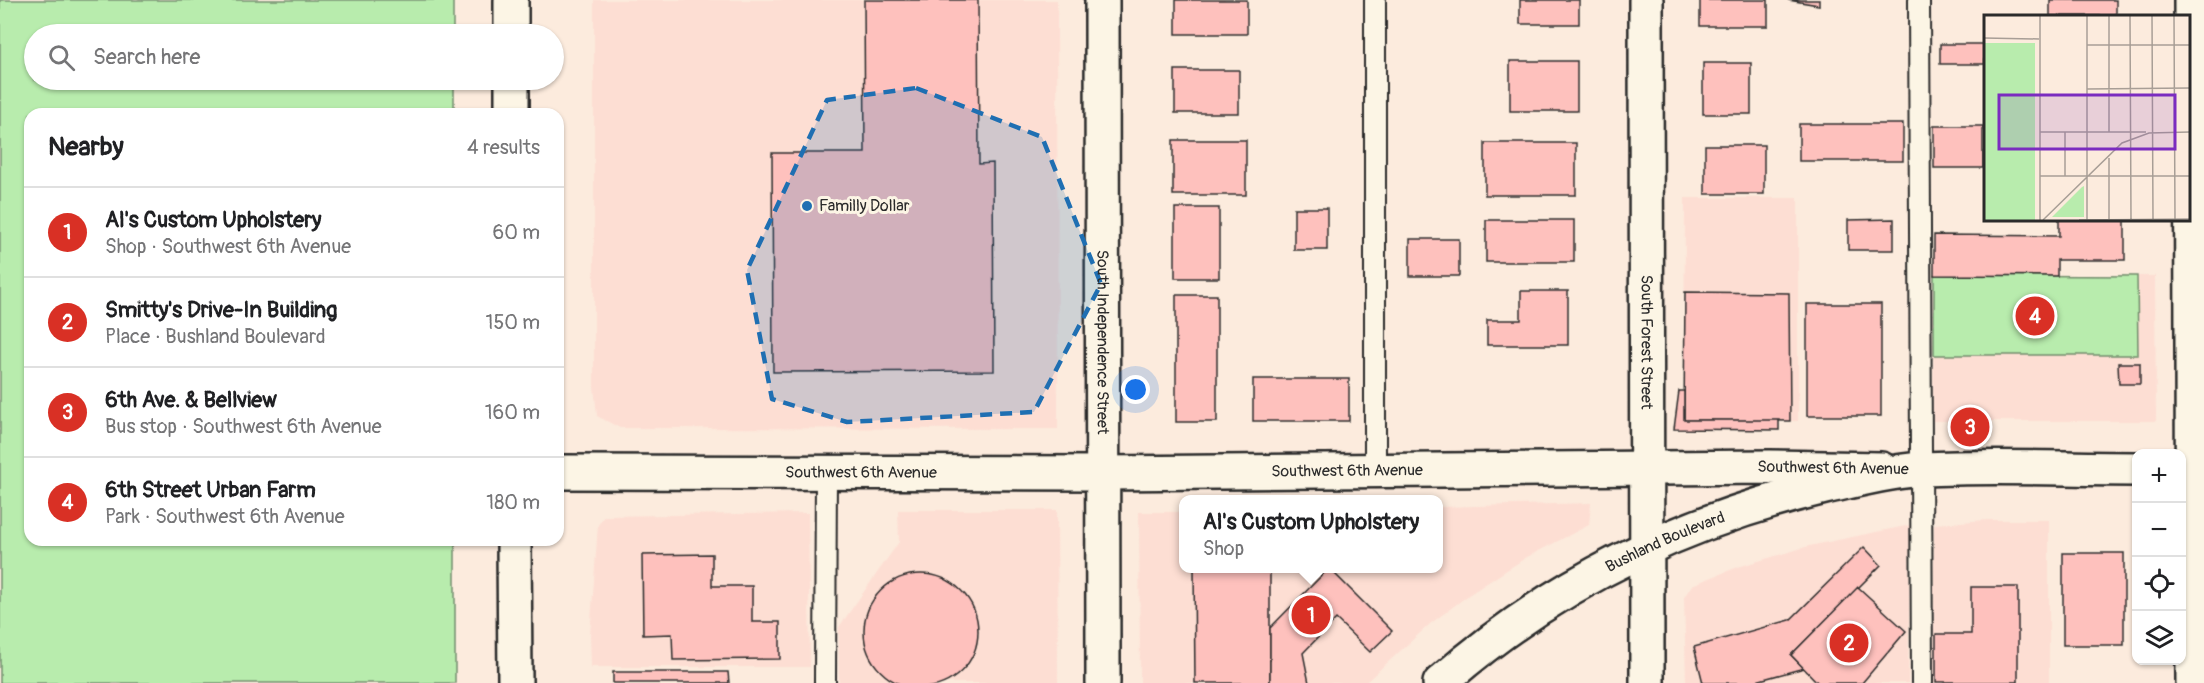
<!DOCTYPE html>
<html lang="en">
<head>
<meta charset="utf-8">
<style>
	:root { --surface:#fff; --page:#f6f6f6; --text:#202124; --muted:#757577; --line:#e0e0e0; --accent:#d93025 }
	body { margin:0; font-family:Pangolin,sans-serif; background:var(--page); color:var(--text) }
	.controls { position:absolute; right:18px; bottom:18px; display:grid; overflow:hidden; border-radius:12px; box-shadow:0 2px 4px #0004 }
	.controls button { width:54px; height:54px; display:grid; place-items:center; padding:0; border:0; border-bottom:2px solid var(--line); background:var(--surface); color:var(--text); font:30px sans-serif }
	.you { position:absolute; left:1136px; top:390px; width:21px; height:21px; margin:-15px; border:4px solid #fff; border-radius:50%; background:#1a73e8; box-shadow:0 0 0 9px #1a73e833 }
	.badge { display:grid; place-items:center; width:39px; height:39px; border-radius:50%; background:var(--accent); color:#fff; font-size:20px; font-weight:700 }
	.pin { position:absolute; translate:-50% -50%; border:3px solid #fff; box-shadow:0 2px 6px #0006 }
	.popup { position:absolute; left:1179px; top:495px; width:264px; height:78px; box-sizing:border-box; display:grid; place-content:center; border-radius:12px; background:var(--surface); filter:drop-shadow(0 2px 4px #0005); font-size:20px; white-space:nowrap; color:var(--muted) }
	.popup b { font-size:22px; color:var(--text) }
	.popup::after { content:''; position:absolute; left:50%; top:100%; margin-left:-12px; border:12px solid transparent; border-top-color:var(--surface) }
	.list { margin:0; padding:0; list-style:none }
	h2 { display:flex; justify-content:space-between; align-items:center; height:78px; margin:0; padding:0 24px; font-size:26px }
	h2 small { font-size:20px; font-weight:400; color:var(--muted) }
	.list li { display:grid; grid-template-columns:39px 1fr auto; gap:18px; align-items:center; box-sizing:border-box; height:90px; padding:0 24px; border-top:2px solid var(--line) }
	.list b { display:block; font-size:22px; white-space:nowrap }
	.list p { margin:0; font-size:20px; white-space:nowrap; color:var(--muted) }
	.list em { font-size:20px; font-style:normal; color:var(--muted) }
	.icon { flex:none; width:33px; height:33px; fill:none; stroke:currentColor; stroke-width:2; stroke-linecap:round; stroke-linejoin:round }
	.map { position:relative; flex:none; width:2204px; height:683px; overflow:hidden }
	.search { position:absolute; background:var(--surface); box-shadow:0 2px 4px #0004; left:24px; top:24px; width:540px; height:66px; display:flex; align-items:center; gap:15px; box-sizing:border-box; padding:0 21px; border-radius:33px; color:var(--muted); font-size:22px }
	.panel { position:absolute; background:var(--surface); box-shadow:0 2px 4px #0004; left:24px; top:108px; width:540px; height:438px; border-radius:18px }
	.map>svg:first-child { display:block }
</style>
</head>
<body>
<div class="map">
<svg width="2204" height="683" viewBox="0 0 2204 683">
	<rect width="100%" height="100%" fill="#fcebdd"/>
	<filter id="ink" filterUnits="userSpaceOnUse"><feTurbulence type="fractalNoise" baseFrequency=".0167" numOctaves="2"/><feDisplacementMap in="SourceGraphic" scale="12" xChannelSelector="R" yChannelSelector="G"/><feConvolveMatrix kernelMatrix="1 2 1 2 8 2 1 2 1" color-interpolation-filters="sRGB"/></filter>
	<g filter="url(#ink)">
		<g fill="#fdded3">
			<path d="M594,0H1057L1058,429L620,428L597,416L594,386Z"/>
			<path d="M1685,198H1798V421L1684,420Z"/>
			<path d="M1934,275L2155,276L2156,421H1933Z"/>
			<path d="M1591,503L1589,525L1527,557L1470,594L1430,624L1365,683H1140L1139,512H1183L1184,568H1438L1439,507Z"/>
			<path d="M898,510H1057L1058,683H839V627L899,542Z"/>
			<path d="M808,513L810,667H591L590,635L598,525L604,516Z"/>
			<path d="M1987,520H2049V683H1934V524Z"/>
			<path d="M1910,525L1908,683H1686L1684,597L1692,585L1738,567L1809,546Z"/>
		</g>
		<g fill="#b8ecad" stroke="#728c6c" stroke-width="1.5">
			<path d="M0,0H453V34H34V80H454V114H30V540H455V683H0Z"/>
			<path d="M1934,275L2137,276L2138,355H1934Z"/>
		</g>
		<g fill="#fec1bd" stroke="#2b2b2b" stroke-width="1.5">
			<path d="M864,0H978L979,164L993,163L994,371L773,372L772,153H865Z"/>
			<rect x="1176" y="0" width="71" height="34"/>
			<rect x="1520" y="0" width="59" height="24"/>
			<rect x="1700" y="0" width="68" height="26"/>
			<path d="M1788,0H1819V5Z"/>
			<rect x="2050" y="0" width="66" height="16"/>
			<rect x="1940" y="44" width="45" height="20"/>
			<rect x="1510" y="61" width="67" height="50"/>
			<rect x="1703" y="63" width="48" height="51"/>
			<rect x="1175" y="70" width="64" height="43"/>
			<rect x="1799" y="124" width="104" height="37"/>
			<rect x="1934" y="126" width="49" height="42"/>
			<rect x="1173" y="140" width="73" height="55"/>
			<rect x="1485" y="143" width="91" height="52"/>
			<rect x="1705" y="145" width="59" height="49"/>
			<rect x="1175" y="208" width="44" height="70"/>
			<rect x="1294" y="208" width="33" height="42"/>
			<path d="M1894,219V250H1848V220Z"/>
			<path d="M2059,219H2125V260H2057V276L1934,275V235L2059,236Z"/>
			<rect x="1486" y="220" width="88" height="42"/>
			<rect x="1410" y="239" width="49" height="37"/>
			<path d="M1521,291H1568V345H1487V320H1521Z"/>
			<path d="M1685,292L1789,293L1790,421L1684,420Z"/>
			<rect x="1176" y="295" width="41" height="127"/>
			<rect x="1807" y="304" width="74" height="112"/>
			<path d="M2118,363H2140V384H2119Z"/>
			<rect x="1253" y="379" width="96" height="42"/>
			<path d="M1679,391H1684V420H1779V430L1674,429Z"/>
			<path d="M1864,547L1881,565L1791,655L1804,668L1749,683H1703L1694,647L1790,620Z"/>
			<rect x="2063" y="553" width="61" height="92"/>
			<path d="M712,554V586H752V622H780V659L673,660L672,634L643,635L642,555Z"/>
			<path d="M1194,568H1270V683H1195Z"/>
			<path d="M1329,568L1392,631L1370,652L1336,619L1303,653L1309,683H1270V628Z"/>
			<circle cx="921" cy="631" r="57"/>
			<path d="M1858,587L1906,631L1862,683H1818L1791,655Z"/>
			<path d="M1971,587H2018V682H1936V634H1971Z"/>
			<path d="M613,672H728L729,683H613Z"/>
		</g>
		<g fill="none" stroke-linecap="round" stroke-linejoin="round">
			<g stroke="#2b2b2b" stroke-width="24">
				<g id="lane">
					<path d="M1375,0V471"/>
					<path d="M1919,0L1922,683"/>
					<path d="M825,683L826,473"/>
				</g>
			</g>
			<g stroke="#2b2b2b" stroke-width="38">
				<g id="street">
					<path id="s1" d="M1102,0L1103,683"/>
					<path id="s2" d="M1646,0L1647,683"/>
					<path d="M2191,0L2193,683"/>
				</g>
			</g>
			<g stroke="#2b2b2b" stroke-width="38">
				<g id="secondary">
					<path d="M511,0V34"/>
					<path d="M512,80V114"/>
					<path id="s3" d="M558,472L1103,473L1770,467L1881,469"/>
					<path d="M514,540L515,683"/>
				</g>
			</g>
			<g stroke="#2b2b2b" stroke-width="38">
				<g id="primary">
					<path d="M2182,469H2204"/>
					<path id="s4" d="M1440,683C1550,586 1681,521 1825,487C1857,480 1890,471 1923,469C1994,465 2066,469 2136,469"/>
				</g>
			</g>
			<use href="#lane" stroke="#fcf5e5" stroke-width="20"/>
			<use href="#street" stroke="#fcf5e5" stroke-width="33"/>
			<use href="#secondary" stroke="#fcf5e5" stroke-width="33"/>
			<use href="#primary" stroke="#fcf5e5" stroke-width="33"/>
		</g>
	</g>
	<path fill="#1f6fb2" fill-opacity="0.2" stroke="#1f6fb2" stroke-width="4.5" stroke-dasharray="12 8" stroke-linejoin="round" d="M916,88L1042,137L1101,284L1034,412L847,422L772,399L747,270L827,100Z"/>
	<circle fill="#1f6fb2" stroke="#fcf5e5" stroke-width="2" cx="807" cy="206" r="6"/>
	<g text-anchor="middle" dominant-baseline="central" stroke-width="6" stroke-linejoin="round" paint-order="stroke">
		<g font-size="16" fill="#2b2b2b" stroke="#fcf5e5" text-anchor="start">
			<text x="819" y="206">Familly Dollar</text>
		</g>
		<g font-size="16" fill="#2b2b2b" stroke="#fcf5e5">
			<text stroke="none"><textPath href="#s1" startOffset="342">South Independence Street</textPath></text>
			<text stroke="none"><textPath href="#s2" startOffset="342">South Forest Street</textPath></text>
			<text transform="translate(1833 468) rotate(1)">Southwest 6th Avenue</text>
			<text stroke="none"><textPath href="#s3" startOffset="789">Southwest 6th Avenue</textPath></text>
			<text stroke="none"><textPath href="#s3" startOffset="303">Southwest 6th Avenue</textPath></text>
			<text stroke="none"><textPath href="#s4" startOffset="267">Bushland Boulevard</textPath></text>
		</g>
	</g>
	<g transform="translate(1984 15)">
		<rect width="206" height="206" fill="#fcebdd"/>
		<path d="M0,28H51V205H0ZM100,171V202H68L98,172Z" fill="#b8ecad"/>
		<path fill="none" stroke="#a89e96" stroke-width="1.5" d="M56,0V205M103,0V205M125,0V117M146,0L147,205M168,0L169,205M190,0L191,205M0,23L55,24M103,30H206M103,74L206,73M56,117H162M81,117V161M125,143V205M56,161H206M59,205L138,128L165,118L206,117M95,205L206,204"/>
		<path fill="#7b2cbf" fill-opacity="0.15" stroke="#7b2cbf" stroke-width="3" d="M15,80H191V134H15Z"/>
		<rect width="206" height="206" fill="none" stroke="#2b2b2b" stroke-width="3"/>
	</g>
</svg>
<div class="controls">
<button>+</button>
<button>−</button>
<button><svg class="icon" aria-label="locate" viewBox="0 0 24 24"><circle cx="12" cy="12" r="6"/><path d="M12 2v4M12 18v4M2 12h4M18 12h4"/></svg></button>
<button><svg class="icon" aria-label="layers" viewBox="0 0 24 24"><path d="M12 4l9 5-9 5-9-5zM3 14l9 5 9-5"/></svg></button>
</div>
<div class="you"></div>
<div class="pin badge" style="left:1311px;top:615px">1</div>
<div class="popup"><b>Al's Custom Upholstery</b>Shop</div>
<div class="pin badge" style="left:1849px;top:643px">2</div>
<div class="pin badge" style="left:1970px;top:427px">3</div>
<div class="pin badge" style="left:2035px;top:316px">4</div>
<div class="search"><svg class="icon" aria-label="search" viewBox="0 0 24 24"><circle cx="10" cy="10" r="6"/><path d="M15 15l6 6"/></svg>Search here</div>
<section class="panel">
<h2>Nearby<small>4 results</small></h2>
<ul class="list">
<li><span class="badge">1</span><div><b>Al's Custom Upholstery</b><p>Shop · Southwest 6th Avenue</p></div><em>60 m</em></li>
<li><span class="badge">2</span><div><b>Smitty's Drive-In Building</b><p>Place · Bushland Boulevard</p></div><em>150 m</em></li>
<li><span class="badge">3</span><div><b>6th Ave. &amp; Bellview</b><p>Bus stop · Southwest 6th Avenue</p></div><em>160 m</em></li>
<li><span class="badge">4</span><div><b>6th Street Urban Farm</b><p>Park · Southwest 6th Avenue</p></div><em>180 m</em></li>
</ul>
</section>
</div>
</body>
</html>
